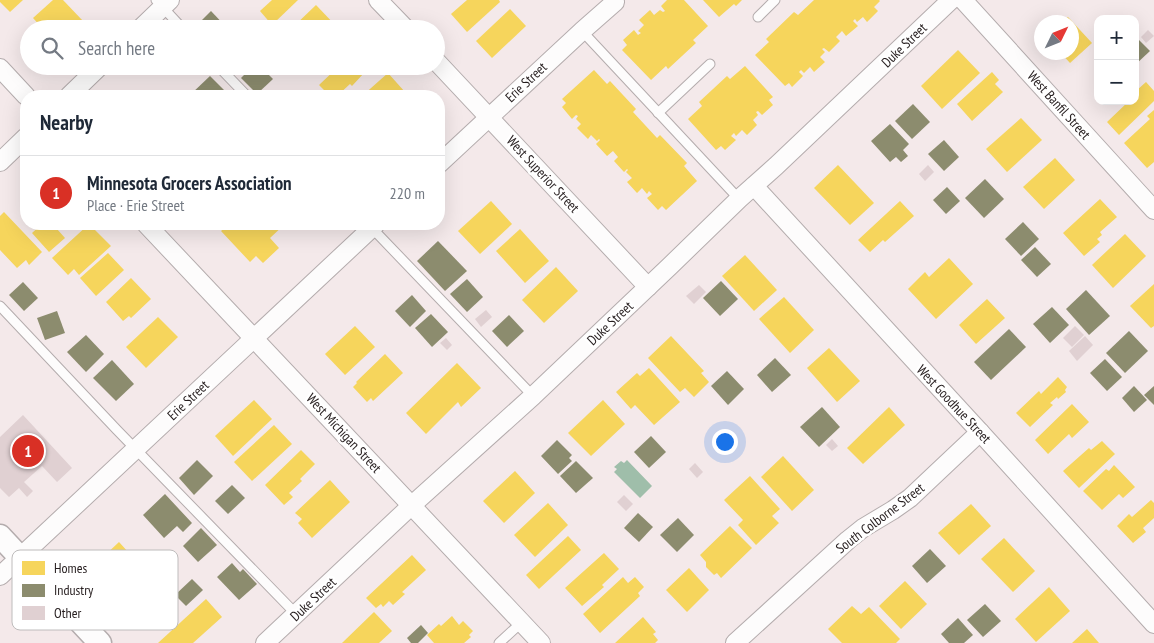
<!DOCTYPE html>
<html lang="en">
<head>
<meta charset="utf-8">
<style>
	:root { --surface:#fff; --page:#f2f2f3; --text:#1f2937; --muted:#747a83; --line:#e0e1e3; --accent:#d93025 }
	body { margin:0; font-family:"PT Sans Narrow",sans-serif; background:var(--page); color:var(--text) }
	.controls { position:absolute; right:15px; top:15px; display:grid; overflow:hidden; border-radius:10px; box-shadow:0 5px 20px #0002 }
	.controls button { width:45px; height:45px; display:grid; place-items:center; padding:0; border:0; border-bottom:1px solid var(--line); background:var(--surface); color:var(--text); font:25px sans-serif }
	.compass { position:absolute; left:1034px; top:15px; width:45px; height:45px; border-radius:50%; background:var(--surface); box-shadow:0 5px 20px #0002; rotate:47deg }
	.you { position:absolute; left:724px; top:441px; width:18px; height:18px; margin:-12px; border:4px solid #fff; border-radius:50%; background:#1a73e8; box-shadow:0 0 0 8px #1a73e833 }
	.badge { display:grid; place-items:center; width:32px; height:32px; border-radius:50%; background:var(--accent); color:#fff; font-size:16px; font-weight:700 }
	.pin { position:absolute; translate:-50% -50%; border:2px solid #fff; box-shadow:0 1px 5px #0006 }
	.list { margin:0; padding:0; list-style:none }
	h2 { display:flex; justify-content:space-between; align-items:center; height:65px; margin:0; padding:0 20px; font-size:21px }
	h2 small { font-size:16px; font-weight:400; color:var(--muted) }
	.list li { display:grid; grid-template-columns:32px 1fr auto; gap:15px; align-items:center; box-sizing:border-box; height:75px; padding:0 20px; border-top:1px solid var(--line) }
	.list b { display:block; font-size:19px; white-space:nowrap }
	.list p { margin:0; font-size:16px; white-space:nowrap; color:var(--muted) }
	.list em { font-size:16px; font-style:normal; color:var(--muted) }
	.icon { flex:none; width:28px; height:28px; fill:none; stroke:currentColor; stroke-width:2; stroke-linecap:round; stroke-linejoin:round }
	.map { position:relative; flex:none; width:1154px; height:643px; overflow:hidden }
	.search { position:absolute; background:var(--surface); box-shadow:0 5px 20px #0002; left:20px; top:20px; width:425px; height:55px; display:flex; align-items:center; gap:12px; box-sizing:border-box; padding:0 18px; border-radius:28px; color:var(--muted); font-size:19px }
	.panel { position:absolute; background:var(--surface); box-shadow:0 5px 20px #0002; left:20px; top:90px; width:425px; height:140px; border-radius:20px }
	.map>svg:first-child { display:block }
</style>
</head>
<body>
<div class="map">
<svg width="1154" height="643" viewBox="0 0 1154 643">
	<rect width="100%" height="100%" fill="#f4e9ea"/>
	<path fill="#9fbeaa" d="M627,460L652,486L640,498L614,472L617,469L614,467L621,461L624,463Z"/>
	<g fill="#f6d55c">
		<path d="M0,0H23L10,12L0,2Z"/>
		<path d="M53,0H63L83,21L74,29H43L33,18Z"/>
		<path d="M272,0H298L272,25L260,11Z"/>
		<path d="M467,0H499L500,2L467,32L451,14Z"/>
		<path d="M667,0H684L708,26L693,40L696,43L668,69L666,66L651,80L622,50L627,45L623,40L634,30L638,35L641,33L638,31L644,25L639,20L650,10L654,15L660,10L663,12L665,11L661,6Z"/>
		<path d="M703,0H742L736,6L734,4L719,17Z"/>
		<path d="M814,0H879L880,1L874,7L878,11L867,22L863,17L857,22L855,19L853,21L858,26L846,36L842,31L836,37L840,41L829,52L824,48L822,49L825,52L820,57L825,62L814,72L810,67L804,73L801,70L799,72L803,76L792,87L789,83L785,86L755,55L769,42L766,39L794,12L798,15Z"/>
		<path d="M316,5L337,27L335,29H291Z"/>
		<path d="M510,9L526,26L492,58L476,41Z"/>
		<path d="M1068,17L1092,43L1070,63L1060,52H1072V22H1062Z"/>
		<path d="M958,50L980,73L942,109L921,86Z"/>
		<path d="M339,66H369L363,72L364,73L352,86L350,84L337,96H330L319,85Z"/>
		<path d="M745,66L773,97L769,100L773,105L762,115L758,111L756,112L758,115L753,120L757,125L747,135L742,130L736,136L734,133L731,136L736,140L725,150L721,146L716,150L688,119L702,106L699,102L727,76L730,79Z"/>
		<path d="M594,70L607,84L610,81L636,109L633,112L657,138L660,135L687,163L684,166L697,181L666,210L662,206L658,210L647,198L652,194L649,191L647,194L642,188L637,193L627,182L632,178L626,172L628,170L627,169L624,172L614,161L618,157L613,151L607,156L596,144L600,140L599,139L597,141L591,135L588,139L577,128L581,124L576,119L578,116L576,115L572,119L562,107L566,103L562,99Z"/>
		<path d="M992,72L999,80L995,84L1003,92L972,121L957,104Z"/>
		<path d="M388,73L405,92L400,96H362Z"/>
		<path d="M1146,82L1154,91V101L1119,135L1107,122L1129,101H1135V95L1138,93L1136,91Z"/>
		<path d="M1154,110V162L1147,168L1124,143L1150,119L1147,116Z"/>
		<path d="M1021,118L1042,140L1007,172L986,149Z"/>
		<path d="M1055,158L1075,180L1044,209L1023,187Z"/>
		<path d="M838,165L874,203L850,225L814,188Z"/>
		<path d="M1100,199L1117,217L1100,232L1102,235L1097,239L1100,242L1084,256L1063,233Z"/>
		<path d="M491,201L512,224L480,254L458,231Z"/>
		<path d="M900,201L914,216L885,242L883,240L870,252L858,240Z"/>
		<path d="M4,212L42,252L29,265L26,260L17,268L0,250V216Z"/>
		<path d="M42,224H63L57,229L65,238L49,252L32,233Z"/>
		<path d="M89,224L111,246L79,275L74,269L68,275L52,258Z"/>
		<path d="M229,224H285L270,238L279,248L263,263L256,256L250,262L221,231Z"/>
		<path d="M520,229L549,261L525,283L496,251Z"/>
		<path d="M1125,234L1146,256L1113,288L1092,265Z"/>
		<path d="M108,253L124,270L96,296L80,278Z"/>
		<path d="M745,255L777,290L754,311L722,276Z"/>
		<path d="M949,258L973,284L936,319L908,289L925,272L929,277Z"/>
		<path d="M556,267L578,291L544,323L522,300Z"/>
		<path d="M131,278L151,299L131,318L129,316L123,321L106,302Z"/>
		<path d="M1154,284V326L1151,328L1130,306Z"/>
		<path d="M784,297L814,330L790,353L759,319Z"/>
		<path d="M987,299L1005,318L976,344L959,325Z"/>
		<path d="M158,317L178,337L146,368L126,347Z"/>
		<path d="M355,326L375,347L345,375L325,354Z"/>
		<path d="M671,336L704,371L701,373L709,382L694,397L685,388L680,392L648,358Z"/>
		<path d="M829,348L860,381L837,402L807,368Z"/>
		<path d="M385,354L403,373L373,401L371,398L367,402L353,387L357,383L356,382Z"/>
		<path d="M457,363L481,388L461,407L458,402L426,434L406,413Z"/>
		<path d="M649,368L680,402L654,425L635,405L631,409L616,392L637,373L640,376Z"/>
		<path d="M1058,377L1067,387L1065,390L1066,392L1058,399L1057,397L1050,403L1053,405L1030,427L1016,413L1039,391L1041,394Z"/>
		<path d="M254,400L272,419L233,456L215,436Z"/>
		<path d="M603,400L625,424L591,456L568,433Z"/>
		<path d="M1072,404L1089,422L1072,438L1069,434L1048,454L1035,440Z"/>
		<path d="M889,407L905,425L863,464L847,448Z"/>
		<path d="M274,425L292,444L252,481L234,462Z"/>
		<path d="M1102,441L1115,454L1079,488L1063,471L1089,448L1091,450Z"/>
		<path d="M301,450L315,464L300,479L302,481L289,493L293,497L284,505L265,485Z"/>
		<path d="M783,456L814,490L792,511L761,477Z"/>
		<path d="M1114,465L1135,487L1123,498L1119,494L1102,510L1083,491L1106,469L1109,471Z"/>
		<path d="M515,471L535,493L504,523L483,501Z"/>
		<path d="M750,476L780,509L772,516L779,523L756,545L738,525L743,520L724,500Z"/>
		<path d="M330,480L350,502L312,538L298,523L302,519L295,513Z"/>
		<path d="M1151,500L1154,503V518L1143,528L1146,532L1133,543L1117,526L1129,514L1132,517Z"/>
		<path d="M548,503L568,525L535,557L514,535Z"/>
		<path d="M971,504L991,526L959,555L938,533Z"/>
		<path d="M730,526L752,548L721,578L717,573L714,575L706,567V562L700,555Z"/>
		<path d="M568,536L581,550L539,589L526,575Z"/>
		<path d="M1004,538L1035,571L1013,592L981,559Z"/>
		<path d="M119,542L139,564L130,573L127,570L110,586L115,591L107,598L85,574Z"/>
		<path d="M604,553L619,569L602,585L604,587L582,606L565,588Z"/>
		<path d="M412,555L426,570L402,592L405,594L393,605L389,601L383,607L381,604L376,608L366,598Z"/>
		<path d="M689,568L709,590L687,612L666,590Z"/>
		<path d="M623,577L628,583L635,577L644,587L638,593L640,596L600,633L583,614Z"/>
		<path d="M905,581L927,604L901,629L879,606Z"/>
		<path d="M1049,587L1070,611L1036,642L1015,619Z"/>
		<path d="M206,599L222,617L193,643H158Z"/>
		<path d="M852,606L861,614L869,607L900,639L896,643H842L828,629Z"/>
		<path d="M374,612L392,631L379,643H342Z"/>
		<path d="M452,616L459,625L463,621L473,631L469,635L471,637L464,643H434L427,635L439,624L441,626Z"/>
		<path d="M643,617L656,632L653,634L658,640L655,643H615Z"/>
		<path d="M1087,629L1099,643H1072Z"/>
	</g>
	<g fill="#8c8c6e">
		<path d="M211,11L228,29H193Z"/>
		<path d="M1138,39L1150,51L1135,65V42Z"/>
		<path d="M253,66H260L273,79L257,94L241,78Z"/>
		<path d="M210,76L227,93L224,96H191L190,95Z"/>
		<path d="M913,104L930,122L912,139L895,121Z"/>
		<path d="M890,124L909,144L903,150L908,156L901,162L896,157L890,162L871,141Z"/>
		<path d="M944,140L959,157L944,171L928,154Z"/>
		<path d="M985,179L1004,199L984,218L965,198Z"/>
		<path d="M947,187L960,201L946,214L933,200Z"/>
		<path d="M1023,222L1039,239L1021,256L1005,239Z"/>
		<path d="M438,241L467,271L445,291L417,261Z"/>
		<path d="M1035,247L1051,264L1037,277L1021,260Z"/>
		<path d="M467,279L483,297L467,312L450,294Z"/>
		<path d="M721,281L738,299L720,316L703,298Z"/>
		<path d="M23,282L38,298L24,311L9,295Z"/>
		<path d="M1086,290L1110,316L1089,335L1066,309Z"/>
		<path d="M412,295L426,311L410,327L395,311Z"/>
		<path d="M1052,307L1069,325L1050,343L1033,324Z"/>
		<path d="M57,311L65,333L45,340L37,318Z"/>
		<path d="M431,314L448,332L432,347L415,328Z"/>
		<path d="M509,315L524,331L507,347L492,331Z"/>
		<path d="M1009,329L1026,347L991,380L974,362Z"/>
		<path d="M1129,331L1148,351L1125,373L1106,353Z"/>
		<path d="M86,335L104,354L86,372L67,352Z"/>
		<path d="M775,358L791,375L772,392L757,375Z"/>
		<path d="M1105,359L1122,377L1107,391L1090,373Z"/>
		<path d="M112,360L134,384L116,401L93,378Z"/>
		<path d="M727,371L744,389L728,405L711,386Z"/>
		<path d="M1134,386L1147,400L1134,412L1122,398Z"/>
		<path d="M1154,386V405L1144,395Z"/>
		<path d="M822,407L840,427L819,447L800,427Z"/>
		<path d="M651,436L666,452L649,468L634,452Z"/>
		<path d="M557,440L572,455L569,458L572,461L558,474L541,456Z"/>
		<path d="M197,460L213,476L194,495L179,478Z"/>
		<path d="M576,461L593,478L576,493L560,476Z"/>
		<path d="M232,485L245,498L228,514L215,501Z"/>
		<path d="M165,494L192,523L183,532L177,526L164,538L143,515Z"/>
		<path d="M638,513L653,527L639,542L624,528Z"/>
		<path d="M678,518L694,535L677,552L660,535Z"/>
		<path d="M201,528L217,545L198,562L183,546Z"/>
		<path d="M930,549L946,566L927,583L912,566Z"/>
		<path d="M232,563L240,572L243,569L257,584L239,600L217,577Z"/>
		<path d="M192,579L203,590L186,606L175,595Z"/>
		<path d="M985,604L1001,621L983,637L967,620Z"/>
		<path d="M958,618L973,635L964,643H949L941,634Z"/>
		<path d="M421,625L428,633L418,643H411L407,638Z"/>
	</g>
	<g fill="#e0d0d2">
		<path d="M1148,30L1154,36L1146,43L1141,37Z"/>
		<path d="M928,165L934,172L925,181L919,174Z"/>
		<path d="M699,285L706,292L694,304L686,296Z"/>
		<path d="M486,310L492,317L481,327L475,319Z"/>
		<path d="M1075,326L1084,335L1072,347L1063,338Z"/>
		<path d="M1085,336L1093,345L1077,361L1069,351Z"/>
		<path d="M446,338L452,345L447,350L440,343Z"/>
		<path d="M23,415L72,468L57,482L42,466L24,482L33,491L27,497L19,488L9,497L0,488V437Z"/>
		<path d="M832,439L838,446L832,451L826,445Z"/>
		<path d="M695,463L703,472L697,478L689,469Z"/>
		<path d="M624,495L633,504L626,511L617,502Z"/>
	</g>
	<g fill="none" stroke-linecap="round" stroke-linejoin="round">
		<g stroke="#b4acad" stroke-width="11">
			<g id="service">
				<path d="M156,0L183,29"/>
				<path d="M758,17L775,0"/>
				<path d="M582,31L739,199"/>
				<path d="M218,66L247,96"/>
				<path d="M658,113L710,64"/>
				<path d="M370,226L533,396"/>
				<path d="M0,306L117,430L296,614"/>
				<path d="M499,643L522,622"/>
			</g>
		</g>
		<g stroke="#b4acad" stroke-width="20">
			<g id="minor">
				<path d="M378,0L406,29"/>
				<path d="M963,0L1154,210"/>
				<path d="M140,29L170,0"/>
				<path d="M436,61L648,287"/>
				<path d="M0,68L26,96"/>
				<path d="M69,96L100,66"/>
				<path d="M0,162L26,137"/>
				<path d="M439,164L582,31L615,2"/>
				<path d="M754,186L980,432L1154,624"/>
				<path d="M146,224L541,643"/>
				<path d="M0,576L376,224"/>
				<path d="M265,643L412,505L533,396L670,266L739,199L776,166L951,0"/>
				<path d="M735,643L848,540L863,528L893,510L910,498L980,432"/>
			</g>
		</g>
		<g stroke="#b4acad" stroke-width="25">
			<path id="tertiary" d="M0,536L100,643"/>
		</g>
		<use href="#service" stroke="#fdfcfc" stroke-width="9"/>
		<use href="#minor" stroke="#fdfcfc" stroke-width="18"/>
		<use href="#tertiary" stroke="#fdfcfc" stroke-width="22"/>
	</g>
	<g text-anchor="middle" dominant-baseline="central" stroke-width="5" stroke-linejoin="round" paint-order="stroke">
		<g font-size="14" fill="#261e1f" stroke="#fff">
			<text transform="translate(904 45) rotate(-44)">Duke Street</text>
			<text transform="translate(526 82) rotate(-43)">Erie Street</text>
			<text transform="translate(1059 105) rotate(48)">West Banfil Street</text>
			<text transform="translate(543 174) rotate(47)">West Superior Street</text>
			<text transform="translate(610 323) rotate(-43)">Duke Street</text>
			<text transform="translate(188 400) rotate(-43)">Erie Street</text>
			<text transform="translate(954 404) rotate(47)">West Goodhue Street</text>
			<text transform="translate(344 433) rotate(47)">West Michigan Street</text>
			<text transform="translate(880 518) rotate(-37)">South Colborne Street</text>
			<text transform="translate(313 599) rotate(-43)">Duke Street</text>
		</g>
	</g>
	<rect x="12" y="550" width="166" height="80" rx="8" fill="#fff" stroke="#bebcbc" stroke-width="1"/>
	<rect x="22" y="561" width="23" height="14" fill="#f6d55c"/>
	<rect x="22" y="584" width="23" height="13" fill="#8c8c6e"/>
	<rect x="22" y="606" width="23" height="14" fill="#e0d0d2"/>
	<g font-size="14" fill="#261e1f">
		<text x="54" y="573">Homes</text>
		<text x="54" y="595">Industry</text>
		<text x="54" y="618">Other</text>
	</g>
</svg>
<div class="controls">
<button>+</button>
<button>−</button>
</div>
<svg class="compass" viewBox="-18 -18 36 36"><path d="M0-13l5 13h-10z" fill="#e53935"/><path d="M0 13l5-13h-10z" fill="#747a83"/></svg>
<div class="you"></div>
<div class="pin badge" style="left:28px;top:451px">1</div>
<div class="search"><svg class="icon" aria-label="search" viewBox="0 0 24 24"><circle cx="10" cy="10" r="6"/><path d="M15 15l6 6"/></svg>Search here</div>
<section class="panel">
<h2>Nearby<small></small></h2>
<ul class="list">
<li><span class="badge">1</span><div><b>Minnesota Grocers Association</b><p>Place · Erie Street</p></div><em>220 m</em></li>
</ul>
</section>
</div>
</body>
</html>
